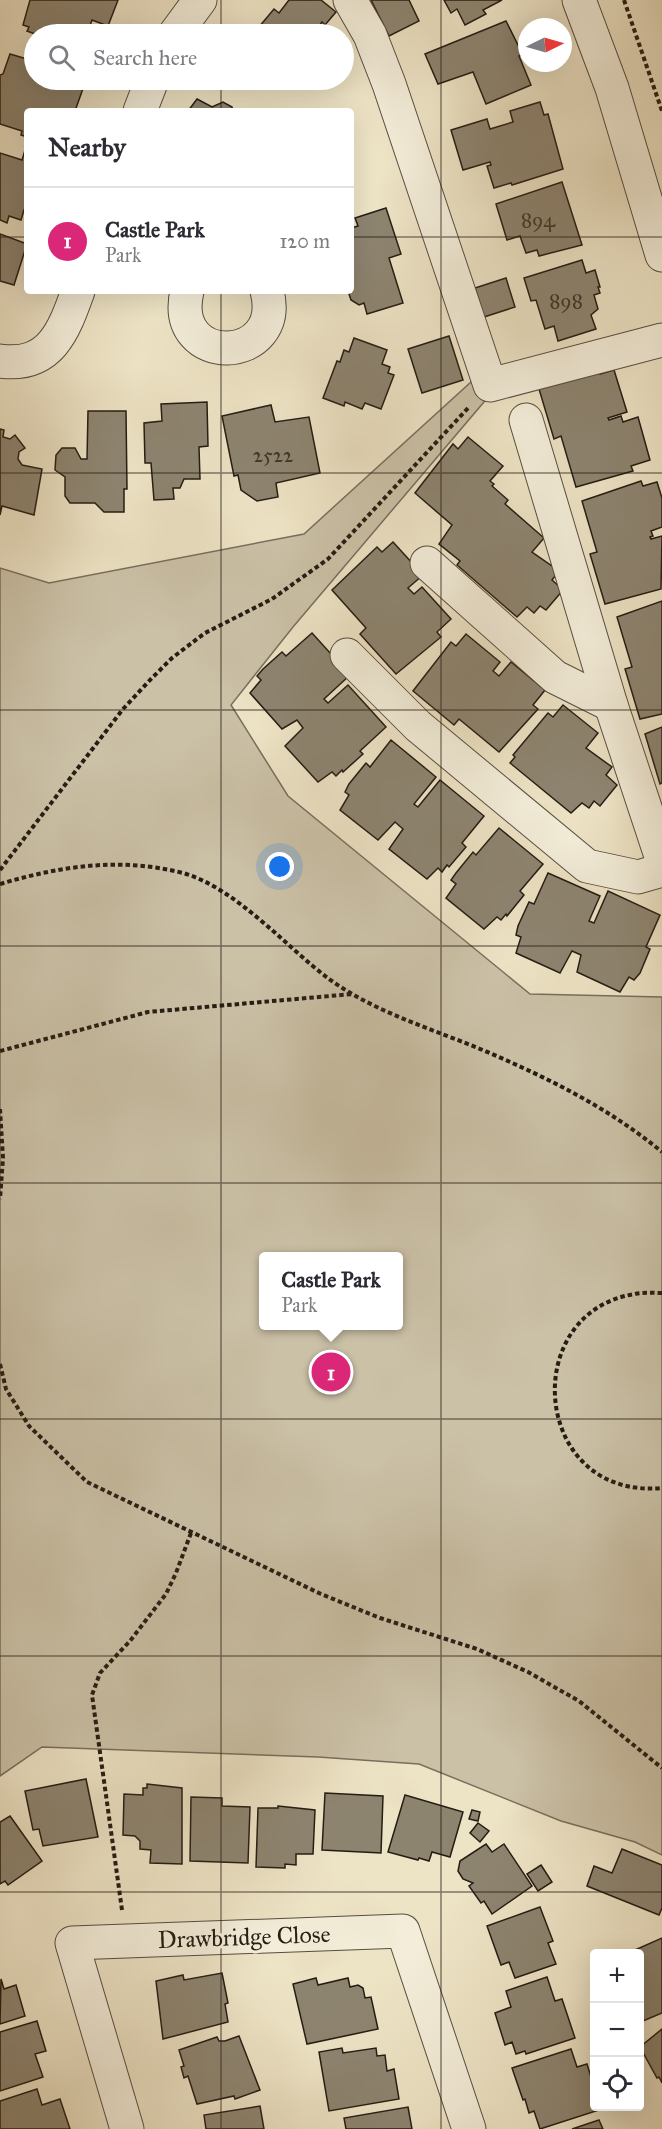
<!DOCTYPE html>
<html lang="en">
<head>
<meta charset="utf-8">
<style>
	:root { --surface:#fff; --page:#f2f2f3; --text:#2b2b33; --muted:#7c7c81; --line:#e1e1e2; --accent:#db2777 }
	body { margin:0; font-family:"IM FELL Great Primer",serif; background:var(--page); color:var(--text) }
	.controls { position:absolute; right:18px; bottom:18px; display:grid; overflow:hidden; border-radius:6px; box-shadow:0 6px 24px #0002 }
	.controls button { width:54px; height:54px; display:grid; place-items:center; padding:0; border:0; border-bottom:2px solid var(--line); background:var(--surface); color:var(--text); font:30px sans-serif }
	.compass { position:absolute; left:518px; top:18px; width:54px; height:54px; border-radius:50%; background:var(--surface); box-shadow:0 6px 24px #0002; rotate:85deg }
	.you { position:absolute; left:280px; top:867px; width:21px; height:21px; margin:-15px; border:4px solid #fff; border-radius:50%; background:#1a73e8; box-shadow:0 0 0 9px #1a73e833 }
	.badge { display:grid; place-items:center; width:39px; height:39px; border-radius:50%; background:var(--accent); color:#fff; font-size:20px; font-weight:700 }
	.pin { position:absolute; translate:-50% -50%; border:3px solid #fff; box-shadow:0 2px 6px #0006 }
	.popup { position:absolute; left:259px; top:1252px; width:144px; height:78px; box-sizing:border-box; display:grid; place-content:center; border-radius:6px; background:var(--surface); filter:drop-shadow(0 2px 4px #0005); font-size:20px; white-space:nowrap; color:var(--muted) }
	.popup b { font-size:22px; color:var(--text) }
	.popup::after { content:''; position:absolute; left:50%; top:100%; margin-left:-12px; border:12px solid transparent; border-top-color:var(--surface) }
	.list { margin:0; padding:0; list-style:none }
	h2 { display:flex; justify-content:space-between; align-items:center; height:78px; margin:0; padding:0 24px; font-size:26px }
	h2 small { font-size:20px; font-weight:400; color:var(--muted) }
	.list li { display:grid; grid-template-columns:39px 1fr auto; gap:18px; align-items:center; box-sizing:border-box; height:108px; padding:0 24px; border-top:2px solid var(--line) }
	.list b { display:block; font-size:22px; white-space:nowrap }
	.list p { margin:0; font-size:20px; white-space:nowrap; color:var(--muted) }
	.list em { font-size:20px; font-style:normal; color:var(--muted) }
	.icon { flex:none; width:33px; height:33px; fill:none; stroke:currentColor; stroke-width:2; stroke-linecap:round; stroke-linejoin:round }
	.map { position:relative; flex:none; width:662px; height:2129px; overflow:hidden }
	.search { position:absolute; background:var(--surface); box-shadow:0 6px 24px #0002; left:24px; top:24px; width:330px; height:66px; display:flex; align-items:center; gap:15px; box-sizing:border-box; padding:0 21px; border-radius:33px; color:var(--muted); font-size:22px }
	.panel { position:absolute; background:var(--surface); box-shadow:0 6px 24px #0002; left:24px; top:108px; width:330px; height:186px; border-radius:6px }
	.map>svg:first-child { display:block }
</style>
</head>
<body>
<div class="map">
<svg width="662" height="2129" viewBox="0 0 662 2129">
	<rect width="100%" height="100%" fill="#ede3c5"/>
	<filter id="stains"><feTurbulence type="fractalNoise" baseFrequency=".00333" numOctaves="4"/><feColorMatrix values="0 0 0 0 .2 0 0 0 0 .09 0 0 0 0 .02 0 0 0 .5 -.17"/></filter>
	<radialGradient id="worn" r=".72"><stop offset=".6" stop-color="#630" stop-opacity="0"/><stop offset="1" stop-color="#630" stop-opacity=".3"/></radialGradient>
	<path fill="#cbc1a7" stroke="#786f5e" stroke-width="1.5" fill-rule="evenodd" d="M471,382L489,396L293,627L231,705L288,796L530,994L662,997V1855L635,1842L561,1821L419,1764L318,1757L42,1747L0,1776V568L49,583L304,534ZM264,1256H398V1326H264Z"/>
	<g fill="#8d8470" stroke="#251d14" stroke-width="1.5">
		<path d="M30,0H118L108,26L92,20L87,34H35L27,31L29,27L23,25Z"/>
		<path d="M289,0H321L336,12L325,25L322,22L314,34H253L274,9L279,13Z"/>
		<path d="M371,0H409L419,21L389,36Z"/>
		<path d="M444,0H502L483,10L486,14L465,25L457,9L451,13Z"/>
		<path d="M506,21L523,55L519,56L531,85L486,104L473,72L438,84L425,54Z"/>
		<path d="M10,54L34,61V80H86L75,111H27V137L21,135L22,131L0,124V75L3,74Z"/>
		<path d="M197,99L212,107L223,102L232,107L233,111H188Z"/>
		<path d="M540,102L544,115L548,114L563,169L512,185L511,183L494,188L487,166L491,165L490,162L463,170L451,130L487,119L490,129L513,122L510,111Z"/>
		<path d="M26,147L27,212L24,210L21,220L9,216L7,223L0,220V153L22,160Z"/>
		<path d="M562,182L582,245L539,256L537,250L526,253L520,236L507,240L496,204Z"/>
		<path d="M386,208L401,254L389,258L403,303L367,314L364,303L359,305L351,300L348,291H342H351V228L358,226L355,218Z"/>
		<path d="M0,234L27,244L14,285L0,281Z"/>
		<path d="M582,260L586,273L595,270L600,287H598L600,293L594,295L598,309L591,315L596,329L558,341L554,326L545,329L536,300L531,301L524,278Z"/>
		<path d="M506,278L515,307L484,317L475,288Z"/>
		<path d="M449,336L463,380L422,393L408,349Z"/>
		<path d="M354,338L387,350L382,364L390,367L388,373L394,375L381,409L365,403L362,409L345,402L344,406L323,398L337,361L340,362L344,350L349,352Z"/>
		<path d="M598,368L600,374L614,370L627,412L608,418L609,420L621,416L623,422L638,417L650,460L631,466L633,471L576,487L561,436L554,439L539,389Z"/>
		<path d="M207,402L208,446L199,447L200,479H184L180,488H173L174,499L154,500L151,463H145L144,423L162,421L161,404Z"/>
		<path d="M271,405L275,422L309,417L320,473L276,483L278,497L257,501L241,490L238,475L234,476L222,416Z"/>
		<path d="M88,411H126L127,489H124V512H104L95,503H70L65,496V477L55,470L56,455L62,448H75L81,459H87Z"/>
		<path d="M0,429L4,430L3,437L10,439L15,435L25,448L19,452L18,459L22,465L42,469L34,515L2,506L0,515Z"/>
		<path d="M468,437L503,466L490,481L494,484L492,486L508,500L505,504L544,538L532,552L559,571L552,580L563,590L546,610L540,606L534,613L527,607L517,617L457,565L460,561L439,544L452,525L415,493L453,444L458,449Z"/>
		<path d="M641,481L643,486L657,482L662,498V527L651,531L653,536L650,537L651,539L662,536L661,589L605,604L590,554L597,552L582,501Z"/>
		<path d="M393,542L423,575L408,588L414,594L422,587L451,619L437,632L441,637L396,674L360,634L366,628L332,590L377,547L382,552Z"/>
		<path d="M662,601V714L640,719L625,669L632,667L617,617Z"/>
		<path d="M312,633L350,675L324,699L328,703L348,685L386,727L360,751L363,754L343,772L342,770L336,776L332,772L318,782L285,746L303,728L297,720L282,729L250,693L261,680L257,676L263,669L282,652L286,656Z"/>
		<path d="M466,634L500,662L493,671L499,676L511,662L545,690L533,705L538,709L499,752L459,719L454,725L413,691L451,642L456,646Z"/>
		<path d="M563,705L598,733L586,748L612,767L606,775L617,785L600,806L594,801L589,808L582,803L571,813L510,763L515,757L513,755L548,713L553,717Z"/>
		<path d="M662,727V783L660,784L645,734Z"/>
		<path d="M391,740L436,777L414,804L418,807L440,780L484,816L462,843L466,847L449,867L447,865L442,872L438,868L427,879L389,849L403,829L395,822L378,840L340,810L349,795L345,792L349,784L366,763L370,767Z"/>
		<path d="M499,828L543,864L520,891L524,895L507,916L506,914L501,920L497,917L484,929L446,898L456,884L451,880L456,873L473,852L476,855Z"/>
		<path d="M548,873L600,896L589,921L594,923L608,891L660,915L646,947L650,949L640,973L634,980L629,977L620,992L577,972L581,955L572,951L560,973L516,953L521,937L516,935L518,926L529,902L534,904Z"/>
		<path d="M86,1779L98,1837L43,1846L39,1829L33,1830L25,1791Z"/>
		<path d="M147,1784L182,1788V1864L150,1863L151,1850L140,1849V1841L135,1836L123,1835L124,1794L143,1795V1788H147Z"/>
		<path d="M325,1793L383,1796L381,1853L322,1850Z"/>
		<path d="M405,1795L463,1812L450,1857L432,1852L429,1861L419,1858L418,1860L388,1852Z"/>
		<path d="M191,1797L222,1798V1806L250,1807L248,1863L190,1861Z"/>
		<path d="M278,1806L315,1810L313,1854H296V1865L285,1864V1868L256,1867L258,1808H278Z"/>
		<path d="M472,1810L480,1812L478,1821L469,1819Z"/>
		<path d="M10,1816L42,1861L8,1885L5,1881L0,1884V1822Z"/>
		<path d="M478,1823L489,1831L480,1842L470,1833Z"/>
		<path d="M486,1844L492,1852L504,1844L532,1886L492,1914L484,1901L481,1903L469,1886L473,1883L463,1879L458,1871L460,1861Z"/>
		<path d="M622,1849L662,1865V1908L659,1915L587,1886L594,1866L612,1873Z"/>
		<path d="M541,1865L552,1882L538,1891L527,1874Z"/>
		<path d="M540,1907L553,1941L548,1943L556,1964L515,1978L509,1962L501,1965L487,1926Z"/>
		<path d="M662,1938V2013L643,2021L640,2012V1954H626Z"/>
		<path d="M222,1973L228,2003L225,2004L228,2022L163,2039L156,1981L183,1975L184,1980Z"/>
		<path d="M547,1977L555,2001L562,1999L575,2038L526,2054L525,2051L516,2054L512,2042L505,2045L495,2013L511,2007L506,1991Z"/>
		<path d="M316,1978L318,1985L348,1978L350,1987L358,1985L363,1988L365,1998L371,1997L378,2029L307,2044L293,1984Z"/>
		<path d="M1,1979L4,1989L16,1985L25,2016L0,2024Z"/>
		<path d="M37,2021L46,2051L35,2054L43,2077L0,2091V2032Z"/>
		<path d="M662,2029V2083L659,2077L657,2078L640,2047Z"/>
		<path d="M239,2036L260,2090L235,2099L234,2096L197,2104L188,2076L184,2078L181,2067L184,2066L179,2050L217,2037L219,2041H225Z"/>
		<path d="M342,2048L343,2053L376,2048L377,2056L385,2055L387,2071L394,2069L399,2099L329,2111L319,2052Z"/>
		<path d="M571,2049L577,2067L587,2064L594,2087V2106H601L602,2109L540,2129L534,2111L529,2113L525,2099L523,2100L512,2068Z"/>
		<path d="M37,2089L42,2105L60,2099L70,2129H0V2101Z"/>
		<path d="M260,2106L264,2129H206L204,2115Z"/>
		<path d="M408,2107L412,2129H346L344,2118Z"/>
		<path d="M599,2120L603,2129H572Z"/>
	</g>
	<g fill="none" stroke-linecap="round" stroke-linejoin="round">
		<g stroke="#574e40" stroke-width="35">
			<g id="minor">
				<path d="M350,0L370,35L389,84L490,385L662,340"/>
				<path d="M579,0L612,88L662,255"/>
				<path d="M175,34L200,0"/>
				<path d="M140,111L152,80"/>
				<path d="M187,291C169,369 286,365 267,291"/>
				<path d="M0,361C51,368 64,330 78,291"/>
				<path d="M526,420L611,705L662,859"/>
				<path d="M427,563L555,677L611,705"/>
				<path d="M347,655L418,726L587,866L638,877L662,870"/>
				<path d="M127,2129L72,1943L403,1931L469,2129"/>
			</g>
		</g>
		<g stroke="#251d14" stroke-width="4" stroke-dasharray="4.5 3" stroke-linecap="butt">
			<path d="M624,0L662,111"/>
			<path d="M0,870L123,709L150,680L172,658L205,633L272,599L328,559L469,407"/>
			<path d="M0,884C61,866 120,857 183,873C236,888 285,946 329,979C376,1013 433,1029 485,1051C548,1078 609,1108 662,1152"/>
			<path d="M0,1051L148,1012L353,994"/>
			<path d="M0,1109L3,1158L0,1199"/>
			<path d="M662,1293C653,1293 643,1292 635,1294C517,1312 532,1500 662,1488"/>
			<path d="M0,1364L6,1389L29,1426L87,1482L321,1594L380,1618L477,1649L528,1672L579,1701L662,1768"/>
			<path d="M122,1910L92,1695L100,1673L130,1641L166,1594L176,1573L191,1533"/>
		</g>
		<use href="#minor" stroke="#f3edd9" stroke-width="33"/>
	</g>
	<path fill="none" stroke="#251d14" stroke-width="1.5" stroke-opacity="0.55" d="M221,0V34M441,0V2129M221,80V111M0,237H27M351,237H662M221,291V2129M0,473H662M0,710H662M0,946H662M0,1183H662M0,1419H662M0,1656H662M0,1892H662"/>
	<g text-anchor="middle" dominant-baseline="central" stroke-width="6" stroke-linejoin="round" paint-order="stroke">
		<g font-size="21" fill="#3f372b">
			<text x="538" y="220">894</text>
			<text x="566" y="301">898</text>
			<text x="273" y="455">2522</text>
		</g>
		<g font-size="24" fill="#251d14" stroke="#f3edd9">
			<text transform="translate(244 1937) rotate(-2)">Drawbridge Close</text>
		</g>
	</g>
	<rect width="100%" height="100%" filter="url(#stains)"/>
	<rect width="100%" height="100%" fill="url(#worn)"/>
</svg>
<div class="controls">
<button>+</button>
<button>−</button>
<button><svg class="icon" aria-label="locate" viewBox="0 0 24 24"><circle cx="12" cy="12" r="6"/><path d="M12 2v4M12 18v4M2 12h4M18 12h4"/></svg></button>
</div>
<svg class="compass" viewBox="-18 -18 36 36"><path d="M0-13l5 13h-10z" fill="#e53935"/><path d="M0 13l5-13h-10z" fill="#7c7c81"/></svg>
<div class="you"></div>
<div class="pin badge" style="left:331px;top:1372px">1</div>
<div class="popup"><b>Castle Park</b>Park</div>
<div class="search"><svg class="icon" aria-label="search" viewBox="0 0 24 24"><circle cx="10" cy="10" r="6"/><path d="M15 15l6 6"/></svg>Search here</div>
<section class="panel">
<h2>Nearby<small></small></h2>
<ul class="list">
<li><span class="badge">1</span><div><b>Castle Park</b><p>Park</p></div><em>120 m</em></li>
</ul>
</section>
</div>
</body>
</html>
